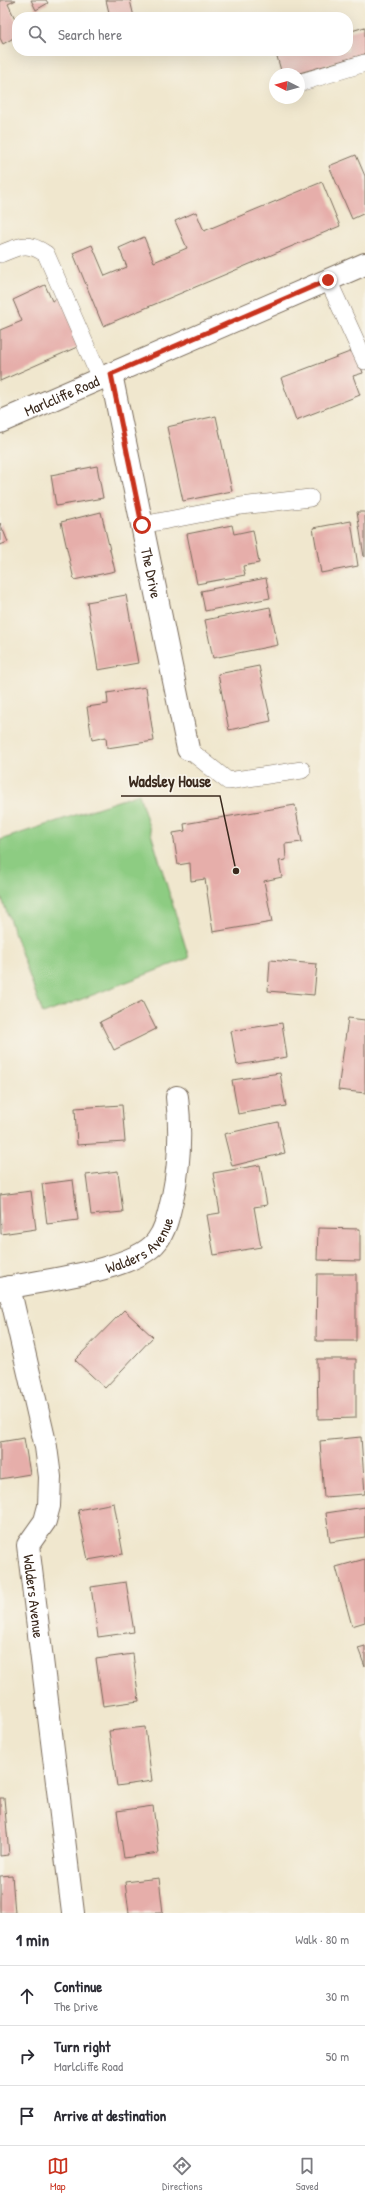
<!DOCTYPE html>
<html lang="en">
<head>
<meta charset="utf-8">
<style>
	:root { --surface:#fff; --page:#f7f7f7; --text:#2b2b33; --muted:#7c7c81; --line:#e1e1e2; --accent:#c8321e }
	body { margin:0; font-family:"Patrick Hand",sans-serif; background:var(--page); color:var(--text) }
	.compass { position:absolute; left:269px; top:68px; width:36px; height:36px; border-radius:50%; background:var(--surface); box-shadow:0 4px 16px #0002; rotate:276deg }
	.stop { position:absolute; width:12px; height:12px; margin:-9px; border:3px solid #c8321e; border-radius:50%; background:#fff }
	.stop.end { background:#c8321e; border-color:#fff; box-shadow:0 1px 4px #0008 }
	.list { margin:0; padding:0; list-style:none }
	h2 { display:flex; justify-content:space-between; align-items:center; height:52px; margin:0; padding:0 16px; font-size:17px }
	h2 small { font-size:13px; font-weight:400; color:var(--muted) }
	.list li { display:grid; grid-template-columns:26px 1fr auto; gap:12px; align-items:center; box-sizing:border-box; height:60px; padding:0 16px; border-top:1px solid var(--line) }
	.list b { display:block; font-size:15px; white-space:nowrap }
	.list p { margin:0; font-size:13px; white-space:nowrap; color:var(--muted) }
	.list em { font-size:13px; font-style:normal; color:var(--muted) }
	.icon { flex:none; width:22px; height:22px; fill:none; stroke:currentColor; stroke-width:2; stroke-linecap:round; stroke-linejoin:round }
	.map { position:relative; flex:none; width:365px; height:1913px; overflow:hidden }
	.search { position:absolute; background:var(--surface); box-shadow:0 4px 16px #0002; left:12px; right:12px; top:12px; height:44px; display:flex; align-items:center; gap:10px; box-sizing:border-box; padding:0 14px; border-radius:16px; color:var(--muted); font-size:15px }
	.sheet { height:232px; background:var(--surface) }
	nav { display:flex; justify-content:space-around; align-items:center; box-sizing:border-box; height:56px; border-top:1px solid var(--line); background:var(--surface); font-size:11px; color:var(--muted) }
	nav a { display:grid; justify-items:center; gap:2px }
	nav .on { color:var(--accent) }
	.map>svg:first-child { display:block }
</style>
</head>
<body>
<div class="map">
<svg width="365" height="1913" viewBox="0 0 365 1913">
	<rect width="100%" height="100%" fill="#f7f3e8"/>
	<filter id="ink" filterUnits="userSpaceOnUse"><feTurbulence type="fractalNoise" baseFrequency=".025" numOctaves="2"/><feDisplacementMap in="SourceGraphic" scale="8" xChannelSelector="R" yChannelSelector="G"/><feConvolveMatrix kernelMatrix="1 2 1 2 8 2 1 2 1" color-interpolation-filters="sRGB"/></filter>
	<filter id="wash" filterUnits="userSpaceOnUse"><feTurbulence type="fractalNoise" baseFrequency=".012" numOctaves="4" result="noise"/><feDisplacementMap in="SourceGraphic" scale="16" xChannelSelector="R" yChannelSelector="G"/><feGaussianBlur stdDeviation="0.9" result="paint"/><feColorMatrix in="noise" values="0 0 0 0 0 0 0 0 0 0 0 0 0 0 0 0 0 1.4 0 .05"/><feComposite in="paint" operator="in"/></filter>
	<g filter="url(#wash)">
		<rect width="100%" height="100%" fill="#f0e7ce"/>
		<path fill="#8dcc82" stroke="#647b50" d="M139,794L189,958L43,1014L0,893V840Z"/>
		<g id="blocks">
			<g fill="#e6aeaa">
				<path d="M0,0H16L8,4L17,23V36L3,44L0,38Z"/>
				<path d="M31,0H46L48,3L36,10Z"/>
				<path d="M106,0H130L134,17H110Z"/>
				<path d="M365,27V54L296,74H282L276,53L284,51H348V32Z"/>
				<path d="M356,155L365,176V213L352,219L329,166Z"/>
				<path d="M322,182L340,226L103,326L73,253L92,245L105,276L127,267L119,248L144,237L154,262L187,248L175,221L196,212L204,231Z"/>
				<path d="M45,285L52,301L63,296L84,344L0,381V330L22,321L13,300Z"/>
				<path d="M355,350L363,373L353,376L360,395L296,420L281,378Z"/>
				<path d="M216,416L232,491L183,501L167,427Z"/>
				<path d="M97,466L103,498L56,506L51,475Z"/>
				<path d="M101,512L115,571L74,580L61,522Z"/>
				<path d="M357,512H365V557H364Z"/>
				<path d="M351,521L358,566L321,573L313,528Z"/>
				<path d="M0,523L8,542L0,545Z"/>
				<path d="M232,525L234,534L253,530L259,563L243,566L245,575L197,584L187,534Z"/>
				<path d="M266,578L270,598L205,611L201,591Z"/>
				<path d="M126,595L138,663L98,670L87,602Z"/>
				<path d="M270,607L278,645L213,658L205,620Z"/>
				<path d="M259,666L271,721L229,730L218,674Z"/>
				<path d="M146,687L154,741L107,748L106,737L92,740L87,707L108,704L107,693Z"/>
				<path d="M295,805L302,842L285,844L286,860L279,861L282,877L264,881L272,922L213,932L205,879L191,881L190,863L178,865L173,833L185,831L184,824Z"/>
				<path d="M270,960L317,964L314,995L268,991Z"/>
				<path d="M142,1001L156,1029L114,1050L100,1022Z"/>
				<path d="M348,1018L365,1020V1093L338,1090Z"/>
				<path d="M282,1023L287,1057L237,1065L231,1031Z"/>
				<path d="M280,1073L286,1106L238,1114L232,1080Z"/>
				<path d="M122,1105L125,1142L77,1145L75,1108Z"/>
				<path d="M278,1122L285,1153L232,1166L224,1134Z"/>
				<path d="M260,1165L267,1205L254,1207L261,1247L214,1255L207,1215L220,1213L213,1173Z"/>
				<path d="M118,1171L123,1212L91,1215L86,1175Z"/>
				<path d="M73,1180L78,1220L47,1224L42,1184Z"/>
				<path d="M31,1191L36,1229L1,1234L0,1195Z"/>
				<path d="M318,1228L360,1229V1261L317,1260Z"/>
				<path d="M317,1274H356V1341H316Z"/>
				<path d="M124,1310L153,1337L105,1388L75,1360Z"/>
				<path d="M317,1359H356V1418L318,1419Z"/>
				<path d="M361,1437L365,1494L324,1497L320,1441Z"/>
				<path d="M24,1438L30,1474L0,1479V1442Z"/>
				<path d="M114,1503L123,1554L88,1560L78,1510Z"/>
				<path d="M365,1507V1537L330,1542L326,1513Z"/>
				<path d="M365,1559V1622L352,1626L336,1567Z"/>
				<path d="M126,1582L134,1632L98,1637L91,1587Z"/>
				<path d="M365,1646V1667L358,1648Z"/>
				<path d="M133,1654L139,1701L103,1706L96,1659Z"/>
				<path d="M145,1727L152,1781L117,1786L109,1731Z"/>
				<path d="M0,1798H4L9,1855L0,1856Z"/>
				<path d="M153,1806L159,1853L124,1858L117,1811Z"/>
				<path d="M12,1875L15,1913H0V1876Z"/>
				<path d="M159,1878L163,1913H129L125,1882Z"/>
			</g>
		</g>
	</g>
	<g filter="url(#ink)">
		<use href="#blocks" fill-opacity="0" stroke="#7a6c5c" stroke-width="1"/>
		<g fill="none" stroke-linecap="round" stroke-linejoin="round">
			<g stroke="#7a6c5c" stroke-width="18">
				<g id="service">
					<path d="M299,83L365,63"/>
					<path d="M0,254C20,246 27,241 46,254L100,378"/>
					<path d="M328,280L365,361"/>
					<path d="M142,525L241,506L310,498"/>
					<path d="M188,749L228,781L302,770"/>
				</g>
			</g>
			<g stroke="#7a6c5c" stroke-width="24">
				<g id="minor">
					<path id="s1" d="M111,374L188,749"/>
					<path id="s2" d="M0,422L365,264"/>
					<path id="s3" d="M9,1287L46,1447L50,1477L49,1506L45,1521L28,1545L73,1913"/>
					<path id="s4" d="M0,1289C37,1281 135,1271 157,1241C167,1228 169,1211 173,1196C180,1162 181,1131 177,1097"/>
				</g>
			</g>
			<use href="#service" stroke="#fff" stroke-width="17"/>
			<use href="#minor" stroke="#fff" stroke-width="22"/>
		</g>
	</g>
	<g fill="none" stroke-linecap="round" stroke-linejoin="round" filter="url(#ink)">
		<path stroke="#c8321e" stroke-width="5" d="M142,525L111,374L328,280"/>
	</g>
	<g text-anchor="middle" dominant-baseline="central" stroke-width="3.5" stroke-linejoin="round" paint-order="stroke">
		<g font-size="15" fill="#3b2a1e" stroke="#f7f3e8">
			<text stroke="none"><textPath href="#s2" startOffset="67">Marlcliffe Road</textPath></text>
			<text stroke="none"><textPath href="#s1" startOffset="203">The Drive</textPath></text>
			<text stroke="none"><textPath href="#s4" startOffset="150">Walders Avenue</textPath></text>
			<text stroke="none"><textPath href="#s3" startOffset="320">Walders Avenue</textPath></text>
		</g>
	</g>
	<path fill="none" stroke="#3b2a1e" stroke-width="1.5" d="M236 871L220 796H121"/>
	<circle fill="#3b2a1e" stroke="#f7f3e8" stroke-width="1.5" cx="236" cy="871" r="4"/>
	<g font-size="16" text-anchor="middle" font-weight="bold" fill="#3b2a1e" stroke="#f7f3e8" stroke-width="3.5" stroke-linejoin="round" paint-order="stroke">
		<text x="170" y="787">Wadsley House</text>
	</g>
</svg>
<svg class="compass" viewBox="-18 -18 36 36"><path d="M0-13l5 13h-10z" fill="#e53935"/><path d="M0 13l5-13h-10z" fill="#7c7c81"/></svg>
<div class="stop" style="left:142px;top:525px"></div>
<div class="stop end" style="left:328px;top:280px"></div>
<div class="search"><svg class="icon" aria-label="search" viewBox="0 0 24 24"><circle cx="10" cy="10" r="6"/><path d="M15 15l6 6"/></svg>Search here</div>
</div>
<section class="sheet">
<h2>1 min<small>Walk · 80 m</small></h2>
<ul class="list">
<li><svg class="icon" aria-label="ahead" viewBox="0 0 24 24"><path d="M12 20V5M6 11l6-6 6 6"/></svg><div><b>Continue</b><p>The Drive</p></div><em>30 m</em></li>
<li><svg class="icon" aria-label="right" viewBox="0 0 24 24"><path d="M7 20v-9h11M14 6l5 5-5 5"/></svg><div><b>Turn right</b><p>Marlcliffe Road</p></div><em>50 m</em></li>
<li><svg class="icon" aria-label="arrive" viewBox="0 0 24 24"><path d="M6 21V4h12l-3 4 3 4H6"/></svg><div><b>Arrive at destination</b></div></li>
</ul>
</section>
<nav>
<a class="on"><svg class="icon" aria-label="map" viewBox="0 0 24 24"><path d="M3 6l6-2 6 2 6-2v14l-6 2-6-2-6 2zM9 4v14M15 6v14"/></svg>Map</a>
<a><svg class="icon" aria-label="directions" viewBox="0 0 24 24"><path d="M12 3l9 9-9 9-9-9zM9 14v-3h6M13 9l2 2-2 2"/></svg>Directions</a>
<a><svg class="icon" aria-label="saved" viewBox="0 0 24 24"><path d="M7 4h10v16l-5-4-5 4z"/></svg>Saved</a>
</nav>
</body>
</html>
